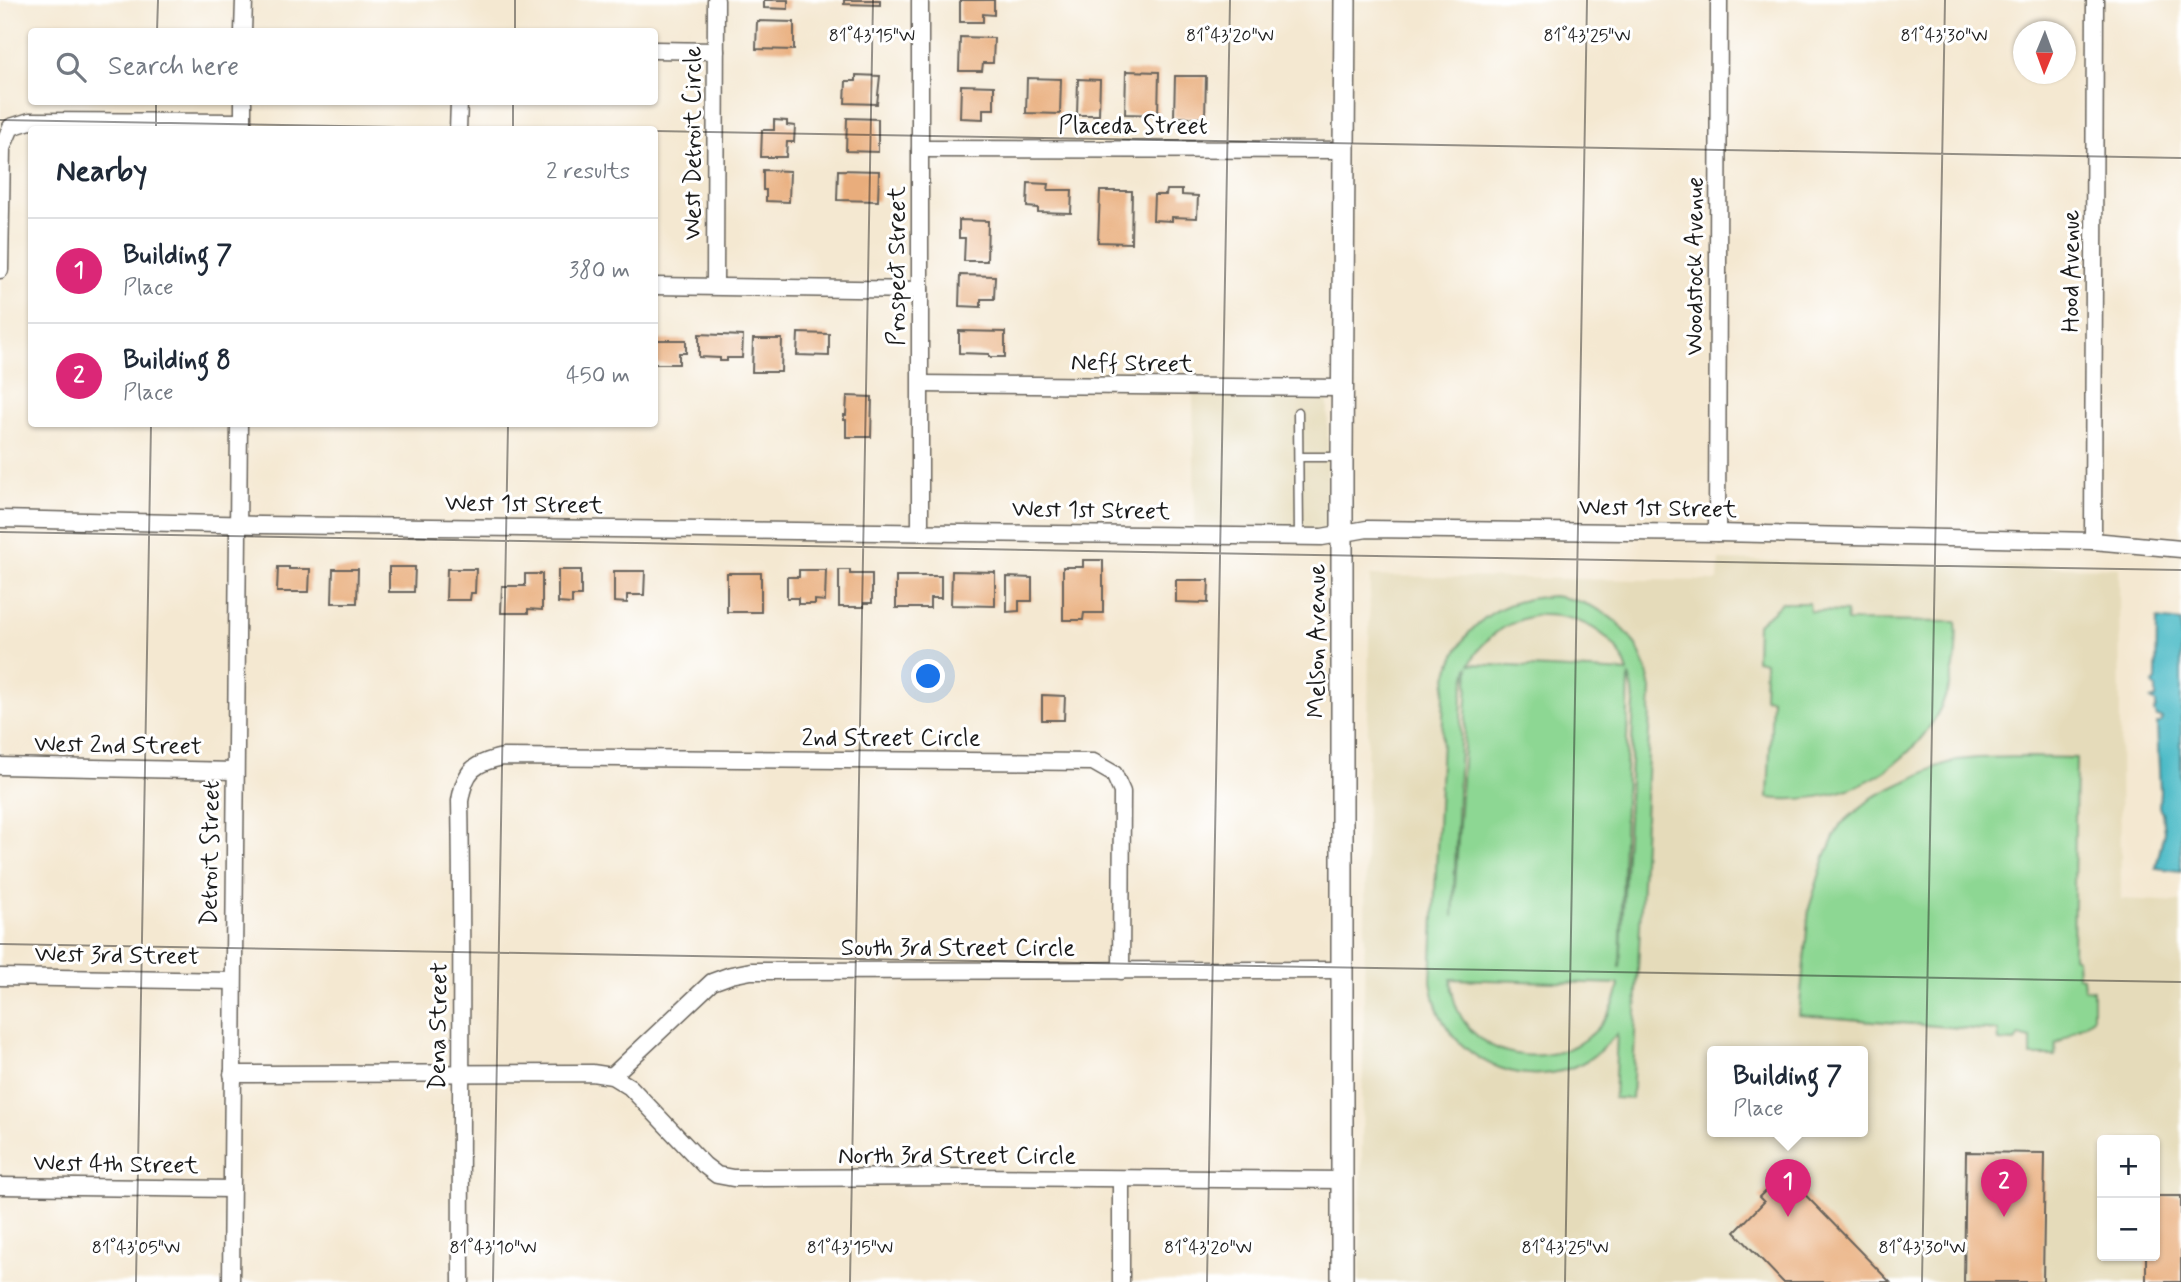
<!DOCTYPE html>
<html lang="en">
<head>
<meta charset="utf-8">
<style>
	:root { --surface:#fff; --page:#f2f2f3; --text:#1f2937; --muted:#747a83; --line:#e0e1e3; --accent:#db2777 }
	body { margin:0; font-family:Mynerve,sans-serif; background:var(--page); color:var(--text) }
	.controls { position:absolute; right:21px; bottom:21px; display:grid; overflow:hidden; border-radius:7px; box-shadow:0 2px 5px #0004 }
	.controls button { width:63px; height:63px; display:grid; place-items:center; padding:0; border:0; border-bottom:2px solid var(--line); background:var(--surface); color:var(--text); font:35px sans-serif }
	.compass { position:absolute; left:2013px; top:21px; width:63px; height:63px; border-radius:50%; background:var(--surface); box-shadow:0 2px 5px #0004; rotate:181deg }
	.you { position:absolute; left:929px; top:677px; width:24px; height:24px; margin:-18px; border:5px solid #fff; border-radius:50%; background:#1a73e8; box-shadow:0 0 0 10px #1a73e833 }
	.badge { display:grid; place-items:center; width:46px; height:46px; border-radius:50%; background:var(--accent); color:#fff; font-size:23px; font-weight:700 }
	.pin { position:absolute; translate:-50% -58px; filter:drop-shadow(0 2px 4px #0008) }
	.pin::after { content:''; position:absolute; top:37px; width:24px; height:21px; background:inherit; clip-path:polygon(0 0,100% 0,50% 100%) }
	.popup { position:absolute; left:1707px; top:1046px; width:161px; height:91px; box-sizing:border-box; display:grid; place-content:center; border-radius:7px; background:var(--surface); filter:drop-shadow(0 2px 5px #0005); font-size:23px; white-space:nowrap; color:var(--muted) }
	.popup b { font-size:26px; color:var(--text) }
	.popup::after { content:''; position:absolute; left:50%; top:100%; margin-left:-14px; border:14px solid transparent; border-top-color:var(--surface) }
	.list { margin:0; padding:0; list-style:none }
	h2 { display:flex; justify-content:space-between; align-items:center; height:91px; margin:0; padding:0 28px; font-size:30px }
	h2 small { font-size:23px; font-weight:400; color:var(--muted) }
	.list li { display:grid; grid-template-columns:46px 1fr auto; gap:21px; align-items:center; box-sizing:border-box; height:105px; padding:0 28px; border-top:2px solid var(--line) }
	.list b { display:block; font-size:26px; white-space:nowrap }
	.list p { margin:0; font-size:23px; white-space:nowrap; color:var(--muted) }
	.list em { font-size:23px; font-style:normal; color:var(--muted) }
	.icon { flex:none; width:38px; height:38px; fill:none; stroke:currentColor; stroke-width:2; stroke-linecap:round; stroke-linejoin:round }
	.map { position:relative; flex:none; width:2181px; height:1282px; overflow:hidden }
	.search { position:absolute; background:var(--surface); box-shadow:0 2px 5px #0004; left:28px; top:28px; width:630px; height:77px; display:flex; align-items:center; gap:18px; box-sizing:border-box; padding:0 24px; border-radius:7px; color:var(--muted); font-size:26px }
	.panel { position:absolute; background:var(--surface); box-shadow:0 2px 5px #0004; left:28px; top:126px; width:630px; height:301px; border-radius:7px }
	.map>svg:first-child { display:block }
</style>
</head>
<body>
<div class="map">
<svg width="2181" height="1282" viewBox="0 0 2181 1282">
	<rect width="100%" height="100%" fill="#fff"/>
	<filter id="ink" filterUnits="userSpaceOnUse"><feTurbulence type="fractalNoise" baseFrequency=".0143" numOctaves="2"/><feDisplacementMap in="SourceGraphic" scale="14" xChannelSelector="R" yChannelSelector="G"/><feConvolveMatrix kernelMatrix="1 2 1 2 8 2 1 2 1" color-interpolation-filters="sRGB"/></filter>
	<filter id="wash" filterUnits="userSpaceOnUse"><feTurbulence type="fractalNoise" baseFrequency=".00686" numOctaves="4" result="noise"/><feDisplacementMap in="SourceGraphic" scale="28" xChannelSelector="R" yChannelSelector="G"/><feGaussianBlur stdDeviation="1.57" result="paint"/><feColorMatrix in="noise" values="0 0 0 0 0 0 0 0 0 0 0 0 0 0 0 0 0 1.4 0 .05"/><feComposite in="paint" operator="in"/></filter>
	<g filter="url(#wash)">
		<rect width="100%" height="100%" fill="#f4e8d1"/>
		<g fill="#e5dbba" fill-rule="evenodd">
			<path d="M1193,394L1328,396L1327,528L1195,526Z"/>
			<path d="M1719,560L2119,568L2121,899L2181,902V1282H1360L1370,576L1718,581ZM1713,1051H1863V1131H1713ZM2102,1140H2155V1256H2102Z"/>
		</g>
		<g fill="#8dd793" stroke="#547a58" stroke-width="2" fill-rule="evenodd">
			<path d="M1553,596C1608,603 1641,634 1651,689L1632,1099L1614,1098L1617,1034C1605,1046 1595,1057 1580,1064C1528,1090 1463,1065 1439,1013C1435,1003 1433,993 1431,982L1444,695C1451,634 1491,599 1553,596ZM1538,615C1577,614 1616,632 1628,672L1470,664C1484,636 1507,621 1538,615ZM1468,667L1469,668L1453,917L1462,696ZM1629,675L1633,691L1634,704L1620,968ZM1451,979L1619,984V985C1601,1082 1455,1078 1451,979Z"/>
			<path d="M1782,603H1809L1810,611L1846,612L1847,621L1956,622C1965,731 1873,810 1768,798L1772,699L1764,698L1765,662L1756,660L1757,625Z"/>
			<path d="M2026,757L2076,758L2073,957L2077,959L2078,976L2083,977L2084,989L2093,990V1018L2056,1044L2055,1056H2031V1039L2019,1036L2015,1042L1999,1041L1998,1031L1799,1015L1809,908L1826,854L1840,825L1873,797L1936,767L1957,760L1978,758Z"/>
		</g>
		<path fill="#4ebbc7" stroke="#356c72" stroke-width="2" d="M2157,619L2181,622V871L2156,868L2164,832L2162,812L2159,807L2160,792L2157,724L2161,722L2162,718L2156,717L2154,711L2156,708V703L2151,700L2156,698V688L2153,684L2156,681Z"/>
		<g id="blocks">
			<g fill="#e9ad7b">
				<path d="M764,0H788V9L764,8Z"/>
				<path d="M844,0H880V5L844,4Z"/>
				<path d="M960,0H994V15L983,14V22H960Z"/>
				<path d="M757,21L794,22V50L756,49Z"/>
				<path d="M960,37L994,38L993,63H983L982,71H959Z"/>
				<path d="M1126,71L1159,72L1158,115L1125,114Z"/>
				<path d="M856,75L880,76L877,104L845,103L846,81H856Z"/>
				<path d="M1175,76H1206L1205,118L1174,117Z"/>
				<path d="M1027,78L1061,79L1060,114L1026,113Z"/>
				<path d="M1078,79L1100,80L1099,115H1077Z"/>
				<path d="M961,85L994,86V109H983V119L960,118Z"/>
				<path d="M847,118L878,119V152L846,151Z"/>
				<path d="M774,120L787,121V125L795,126L794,142H787L786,157H761L762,130H774Z"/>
				<path d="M763,170L790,171L789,202L766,201V190H763Z"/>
				<path d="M838,170L879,171L878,201L837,200Z"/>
				<path d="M1028,183L1049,184L1048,190H1072L1071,213L1038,212V208L1027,207Z"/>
				<path d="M1167,190H1182V195L1198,196L1197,218L1172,217V221L1153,220L1154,195H1166Z"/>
				<path d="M1100,191H1132L1131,243L1098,242Z"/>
				<path d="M959,220L988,221L987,261H964L965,238H959Z"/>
				<path d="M960,275L995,276L994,299H981V307L959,306Z"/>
				<path d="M959,331L1005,332V357H989V354L959,353Z"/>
				<path d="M798,333L829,334V356L797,355Z"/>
				<path d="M699,334L743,336L742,358H727V361H720V358L699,357Z"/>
				<path d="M753,339H782L781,372H752Z"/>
				<path d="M654,340H686V353H679V364H654Z"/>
				<path d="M847,396L872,397L871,437H846V420H844V415H846Z"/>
				<path d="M1083,560H1103V613H1084L1083,620H1063V567H1083Z"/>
				<path d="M278,567H289V569H310L309,592H277Z"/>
				<path d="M389,567H415L414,592H389Z"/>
				<path d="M333,569H358L357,603H332Z"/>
				<path d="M447,569H476L475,593H471L470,600H446Z"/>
				<path d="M558,570H581V596H572V604L558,603Z"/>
				<path d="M799,570H826L825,601L815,600V604H798V598H787V577H799Z"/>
				<path d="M839,570H850V574H872V603H864V607H839Z"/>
				<path d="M614,571H645L644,595H627V603L614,602Z"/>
				<path d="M952,571L995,572V606L951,605Z"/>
				<rect x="727" y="573" width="34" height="39"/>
				<path d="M525,574H542V610L528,609V613H501L502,586H525Z"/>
				<path d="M896,576H941V598H930V608H896Z"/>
				<path d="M1007,577L1032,578V601H1019V611L1007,612Z"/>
				<path d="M1176,580H1209L1208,603L1176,602Z"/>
				<path d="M1042,695L1065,696L1064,720H1042Z"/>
				<path d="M1966,1152L2045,1153L2043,1282H1964Z"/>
				<path d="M1784,1173L1890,1282H1783L1735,1232L1764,1202L1759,1197Z"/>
				<path d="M2155,1196H2181V1282H2146V1256H2155Z"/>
			</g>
		</g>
	</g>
	<g filter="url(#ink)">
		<use href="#blocks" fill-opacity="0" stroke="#68635b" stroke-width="2"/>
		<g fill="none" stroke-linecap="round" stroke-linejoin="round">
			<g stroke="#68635b" stroke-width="11">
				<g id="lane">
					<path d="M1298,412L1299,536"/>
					<path d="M1300,457H1342"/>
				</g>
			</g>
			<g stroke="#68635b" stroke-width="19">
				<g id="street">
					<path d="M243,32L244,0"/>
					<path d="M654,50L716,51"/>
					<path d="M243,130V102"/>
					<path d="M458,130L459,102"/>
					<path d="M920,149L1346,150"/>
					<path d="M0,270L2,148L11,127L30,121L243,122"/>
					<path d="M654,286L920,290"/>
					<path d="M715,286L716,0"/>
					<path d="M921,384L1343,388"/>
					<path d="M0,519L262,525L1322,537L1367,529L1717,533L2093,541L2181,549"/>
					<path d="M920,532V0"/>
					<path d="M1717,533L1719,0"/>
					<path d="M2093,541L2095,0"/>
					<path d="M0,766L235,771"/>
					<path d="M0,977L233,981"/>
					<path d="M232,1074L592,1073L612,1076L630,1087L704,1165L717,1175L733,1178L970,1177L1342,1180"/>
					<path d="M612,1076L712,982L731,975L751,971L1342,970"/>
					<path d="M0,1186L232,1189"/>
					<path d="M231,1282L239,424"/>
					<path d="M461,1282C460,1122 463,961 460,801C465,770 474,763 503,757L1093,762L1114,774L1122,792L1121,971"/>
					<path d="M1121,1282V1179"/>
				</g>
			</g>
			<g stroke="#68635b" stroke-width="24">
				<path id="secondary" d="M1342,1282V457L1345,0"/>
			</g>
			<use href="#lane" stroke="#fff" stroke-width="8"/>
			<use href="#street" stroke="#fff" stroke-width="16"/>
			<use href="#secondary" stroke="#fff" stroke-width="21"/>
		</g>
	</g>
	<path fill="none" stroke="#1c1c1c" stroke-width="2" stroke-opacity="0.45" d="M157,32L158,0M515,32V0M0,120L564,130M156,130V102M513,130V102M654,131L2181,158M0,532L2181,570M0,944L2181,982M136,1282L151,424M493,1282L508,424M850,1282L873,0M1207,1282L1230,0M1565,1282L1587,0M1922,1282L1945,0"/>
	<g text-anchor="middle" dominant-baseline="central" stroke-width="6" stroke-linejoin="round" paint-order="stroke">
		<g font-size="24" fill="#1c1c1c" stroke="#fff">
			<text x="1133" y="126">Placeda Street</text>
			<text transform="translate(693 143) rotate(-90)">West Detroit Circle</text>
			<text transform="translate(897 266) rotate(-90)">Prospect Street</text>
			<text transform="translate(1695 266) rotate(-90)">Woodstock Avenue</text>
			<text transform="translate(2071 271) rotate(-90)">Hood Avenue</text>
			<text transform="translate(1132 364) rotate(1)">Neff Street</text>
			<text transform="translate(524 505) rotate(1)">West 1st Street</text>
			<text transform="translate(1658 509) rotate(1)">West 1st Street</text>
			<text transform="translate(1091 511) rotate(1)">West 1st Street</text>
			<text transform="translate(1317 641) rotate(-90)">Melson Avenue</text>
			<text x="891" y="738">2nd Street Circle</text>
			<text transform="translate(118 746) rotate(1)">West 2nd Street</text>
			<text transform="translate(211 853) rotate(-89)">Detroit Street</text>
			<text x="958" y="948">South 3rd Street Circle</text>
			<text transform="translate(117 956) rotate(1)">West 3rd Street</text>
			<text transform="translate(439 1026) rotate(-89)">Dena Street</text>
			<text x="957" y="1156">North 3rd Street Circle</text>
			<text transform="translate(116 1165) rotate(1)">West 4th Street</text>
		</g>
	</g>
	<g font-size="18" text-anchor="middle" fill="#1c1c1c" stroke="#fff" stroke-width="6" stroke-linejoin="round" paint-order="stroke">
		<text x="872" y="41">81°43'15"W</text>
		<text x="1230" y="41">81°43'20"W</text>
		<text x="1587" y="41">81°43'25"W</text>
		<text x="1944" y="41">81°43'30"W</text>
		<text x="136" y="1253">81°43'05"W</text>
		<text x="493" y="1253">81°43'10"W</text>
		<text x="850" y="1253">81°43'15"W</text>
		<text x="1208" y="1253">81°43'20"W</text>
		<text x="1565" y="1253">81°43'25"W</text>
		<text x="1922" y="1253">81°43'30"W</text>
	</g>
</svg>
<div class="controls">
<button>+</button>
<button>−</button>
</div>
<svg class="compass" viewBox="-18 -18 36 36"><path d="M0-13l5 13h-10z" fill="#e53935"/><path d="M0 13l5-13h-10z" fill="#747a83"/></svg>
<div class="you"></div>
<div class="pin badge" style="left:1788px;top:1217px">1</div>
<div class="popup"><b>Building 7</b>Place</div>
<div class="pin badge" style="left:2004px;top:1217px">2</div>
<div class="search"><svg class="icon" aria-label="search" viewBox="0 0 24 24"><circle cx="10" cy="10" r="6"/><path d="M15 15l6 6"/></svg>Search here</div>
<section class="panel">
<h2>Nearby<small>2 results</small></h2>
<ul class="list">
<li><span class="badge">1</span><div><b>Building 7</b><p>Place</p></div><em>380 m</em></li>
<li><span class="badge">2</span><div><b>Building 8</b><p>Place</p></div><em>450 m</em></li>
</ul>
</section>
</div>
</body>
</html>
